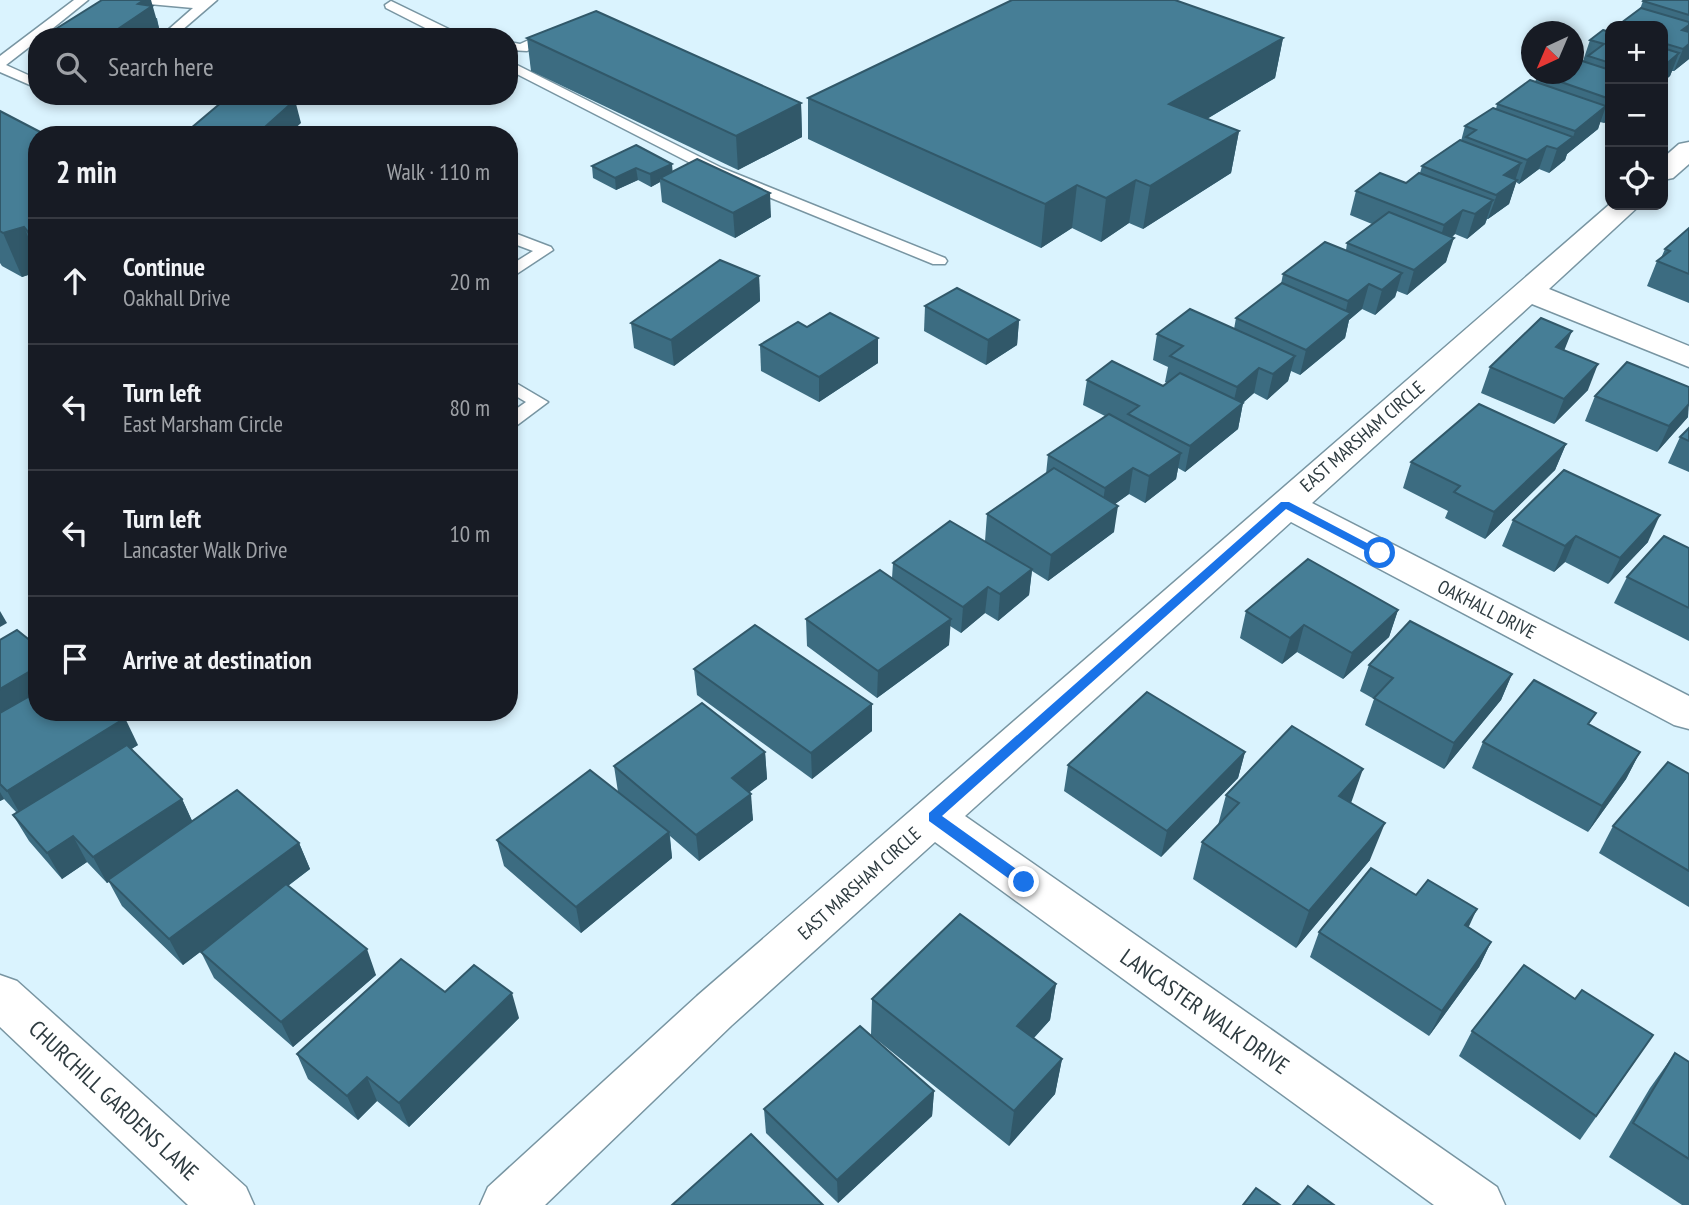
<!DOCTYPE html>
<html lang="en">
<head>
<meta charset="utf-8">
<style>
	:root { --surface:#171b24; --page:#20242c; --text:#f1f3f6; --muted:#9ea1a6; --line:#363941 }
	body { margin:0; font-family:"PT Sans Narrow",sans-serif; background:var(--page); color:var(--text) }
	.controls { position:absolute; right:21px; top:21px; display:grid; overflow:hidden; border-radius:14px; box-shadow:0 4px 10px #0003 }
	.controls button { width:63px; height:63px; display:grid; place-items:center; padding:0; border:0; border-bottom:2px solid var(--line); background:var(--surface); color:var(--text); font:35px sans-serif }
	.compass { position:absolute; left:1521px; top:21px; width:63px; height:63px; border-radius:50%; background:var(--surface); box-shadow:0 4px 10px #0003; rotate:224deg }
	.stop { position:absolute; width:21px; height:21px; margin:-16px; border:5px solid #1a73e8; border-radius:50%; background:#fff }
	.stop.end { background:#1a73e8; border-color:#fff; box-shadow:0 2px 7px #0008 }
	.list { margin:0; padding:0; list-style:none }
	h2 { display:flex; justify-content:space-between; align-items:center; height:91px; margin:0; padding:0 28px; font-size:30px }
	h2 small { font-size:23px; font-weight:400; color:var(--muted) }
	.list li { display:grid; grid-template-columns:46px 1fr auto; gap:21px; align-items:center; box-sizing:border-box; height:126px; padding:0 28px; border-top:2px solid var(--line) }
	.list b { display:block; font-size:26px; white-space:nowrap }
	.list p { margin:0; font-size:23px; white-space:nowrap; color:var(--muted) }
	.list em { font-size:23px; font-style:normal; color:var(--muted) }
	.icon { flex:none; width:38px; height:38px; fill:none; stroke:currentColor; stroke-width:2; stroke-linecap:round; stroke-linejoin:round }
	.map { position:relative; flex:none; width:1689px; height:1205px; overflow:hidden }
	.search { position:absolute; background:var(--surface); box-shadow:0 4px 10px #0003; left:28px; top:28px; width:490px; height:77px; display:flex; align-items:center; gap:18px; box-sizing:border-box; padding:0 24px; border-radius:28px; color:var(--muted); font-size:26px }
	.panel { position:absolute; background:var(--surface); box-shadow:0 4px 10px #0003; left:28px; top:126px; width:490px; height:595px; border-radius:28px }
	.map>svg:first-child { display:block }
</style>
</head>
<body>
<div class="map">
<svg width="1689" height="1205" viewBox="0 0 1689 1205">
	<rect width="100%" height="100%" fill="#daf3fe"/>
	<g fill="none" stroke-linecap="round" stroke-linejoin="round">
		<g stroke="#7895a2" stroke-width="3">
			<g id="service">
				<path d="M74,0H88L42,37H37V41L6,65L37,79V88L0,72V56Z"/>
				<path d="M143,0H217L174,37H160L193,8L149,4Z"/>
				<path d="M391,1L459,34L460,37H443L386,8L385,5Z"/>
				<path d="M553,29L558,30V36L527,51L509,50V42L520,44Z"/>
				<path d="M509,61L722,168L945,258L947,261L945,264H933L712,174L509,70Z"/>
				<path d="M509,231L551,247L553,250L509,279V266L533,251L509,242Z"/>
				<path d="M509,379L548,402L516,426L509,428V414L526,402L509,392Z"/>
			</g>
		</g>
		<g stroke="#7895a2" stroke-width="3">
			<g id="minor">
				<path d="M1689,142V164L1673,178L1663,180V158L1679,144Z"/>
				<path d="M1610,204L1640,205L1549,289L1689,346V367L1532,304L1312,503L1689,696V729L1674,725L1291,522L965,816L1497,1187L1505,1205H1434L935,842L731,1026L545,1205H480L488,1187L697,996Z"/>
				<path d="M0,975L17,981L246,1187L254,1205H188L0,1027Z"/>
			</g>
		</g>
		<use href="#service" fill="#fff" fill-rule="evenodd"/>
		<use href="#minor" fill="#fff" fill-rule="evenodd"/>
	</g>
	<g fill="#3c6c81">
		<path d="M1689,0V59L1674,71H1672L1670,76L1663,82V26L1640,9L1643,1Z"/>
		<path d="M157,18L159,28L146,37H43Z"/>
		<path d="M1610,32V119L1604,123L1600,122L1598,129L1567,154L1565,160L1549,173L1539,169L1519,184L1516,182L1509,204L1488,219H1487L1485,224L1467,239L1455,234L1452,237L1446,262L1407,295L1397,291L1395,297L1375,315L1362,309L1349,320L1345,338L1300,375L1291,371L1288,381L1267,400L1254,393L1243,403L1238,429L1185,472L1178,468L1176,479L1145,503L1129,494L1115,504L1114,532L1048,581L1032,571L1029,595L998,621L985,613L961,633L950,626L949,645L877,698L807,646L806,619L892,578L893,563L985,541L987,514L1046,474L1048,455L1105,416L1083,405L1087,380L1163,386L1167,383L1165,382L1168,367L1153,360L1157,334L1234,329L1236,318L1281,284L1283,274L1346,250L1347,243L1372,224L1350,215L1356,191L1406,183L1420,173L1422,166L1461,141L1465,126L1496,109L1497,104L1535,82L1538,74L1583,61L1590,40Z"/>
		<path d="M527,38L801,103L802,137L738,170L531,71Z"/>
		<path d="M1283,38L1275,78L1207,119L1239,131L1231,173L1143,229L1129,223L1101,242L1072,228L1041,248L808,139V98Z"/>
		<path d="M0,111L37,135V272L22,277L2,266L0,263Z"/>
		<path d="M636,145L673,172L771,217L735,238L662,202L660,182L651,187L638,180L616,190L593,178L592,166Z"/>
		<path d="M1689,228V303L1647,286L1657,261L1661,258L1665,249Z"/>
		<path d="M759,276L760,301L674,366L634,348L631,323Z"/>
		<path d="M925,306L1019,320L1017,345L986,365L924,331Z"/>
		<path d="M807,327L878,338V363L819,402L761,371L760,345Z"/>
		<path d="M1564,350L1588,390L1554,424L1481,393L1490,367Z"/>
		<path d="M1595,396L1688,417L1657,452L1585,421Z"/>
		<path d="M1689,428V472L1668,463L1680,437Z"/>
		<path d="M1566,444L1555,470L1485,539L1445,518L1448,511L1403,488L1411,462Z"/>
		<path d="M1513,520L1648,542L1608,584L1565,562L1554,572L1502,546Z"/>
		<path d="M1689,548V641L1614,603L1627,577Z"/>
		<path d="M1398,610L1389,637L1343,679L1297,652L1282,664L1240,638L1246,611Z"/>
		<path d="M0,640L37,712L138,745L131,749L182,799L192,821L299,843L310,869L288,886L376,975L293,1047L214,978L201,952L229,930L183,965L122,906L109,882L107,883L87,862L62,879L29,841L13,815L17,813L4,799L0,801Z"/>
		<path d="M1369,665L1512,674L1501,700L1444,769L1365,725L1374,699L1360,691Z"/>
		<path d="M694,669L872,704V731L812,779L697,695Z"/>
		<path d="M1590,726L1640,752L1626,779L1588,832L1472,768L1483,742Z"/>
		<path d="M765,752L767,779L749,792L753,820L699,861L670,836L672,858L581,933L504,866L497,840L618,792L614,766Z"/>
		<path d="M1245,752L1238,778L1161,857L1064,791L1068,765Z"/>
		<path d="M1689,774V907L1599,853L1613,826Z"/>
		<path d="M1226,795L1351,803L1370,860L1296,948L1193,879L1202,842L1218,825Z"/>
		<path d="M1468,927L1491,942L1479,967L1429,1036L1310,957L1319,932Z"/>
		<path d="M1056,984L1050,1020L1034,1038L1062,1059L1055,1094L1009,1146L871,1035L872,999Z"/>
		<path d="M445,992L519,1018L409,1127L377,1101L358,1120L308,1079L297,1054Z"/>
		<path d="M1472,1031L1636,1060L1580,1140L1459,1056Z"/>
		<path d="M1675,1053L1689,1062V1205H1682L1609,1157L1650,1088Z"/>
		<path d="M934,1091L932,1116L838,1203L766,1133L764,1109Z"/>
	</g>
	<g fill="#315869">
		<path d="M144,0H151L159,28L146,37H109V35L138,4Z"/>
		<path d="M1689,25V30L1683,45L1682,30Z"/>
		<path d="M1283,38L1275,78L1163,145L1169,104Z"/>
		<path d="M1689,44V59L1674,71L1683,49Z"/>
		<path d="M1679,53L1670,76L1663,82L1664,66Z"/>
		<path d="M295,100L301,123L288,135H256Z"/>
		<path d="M801,103L802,137L738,170L736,136Z"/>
		<path d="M1606,106L1598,129L1567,154L1565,160L1549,173L1557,149L1573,137L1575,131Z"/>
		<path d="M1610,107V119L1604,123Z"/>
		<path d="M1239,131L1231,173L1143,229L1150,186Z"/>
		<path d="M1547,146L1539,169L1519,184L1527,160Z"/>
		<path d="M1521,163L1515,181L1517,180L1509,204L1488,219L1504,175Z"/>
		<path d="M672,164L673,176L660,178V182L651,187L650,174Z"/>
		<path d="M636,168L638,180L616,190L615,178Z"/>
		<path d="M1136,180L1129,223L1101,242L1106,198Z"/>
		<path d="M1077,185L1072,228L1041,248L1045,204Z"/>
		<path d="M770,193L771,217L735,238L733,213Z"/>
		<path d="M1493,200L1485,224L1467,239L1475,214Z"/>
		<path d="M1463,210L1455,234L1437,250L1444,225Z"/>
		<path d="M24,227L37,257V272L22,277L3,233Z"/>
		<path d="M1454,238L1446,262L1407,295L1414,270Z"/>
		<path d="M1402,273L1395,297L1375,315L1382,290Z"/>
		<path d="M759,276L760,301L674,366L671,340Z"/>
		<path d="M1369,284L1362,309L1349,320L1345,338L1300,375L1306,350L1344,319L1348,301Z"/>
		<path d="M1019,320L1017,345L986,365L988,340Z"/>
		<path d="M1572,331L1562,356L1556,347Z"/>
		<path d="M878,338V363L819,402V377Z"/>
		<path d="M1295,356L1288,381L1267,400L1273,374Z"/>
		<path d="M1598,364L1588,390L1554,424L1564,399Z"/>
		<path d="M1259,368L1254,393L1232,412L1243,403L1238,429L1185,472L1190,446L1231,413L1237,387Z"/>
		<path d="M1689,404L1688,417L1657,452L1669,426Z"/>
		<path d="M1566,444L1555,470L1485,539L1494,512Z"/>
		<path d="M1181,453L1176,479L1145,503L1149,476Z"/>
		<path d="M1133,468L1129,494L1101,514L1105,488Z"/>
		<path d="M1118,506L1114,532L1048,581L1051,555Z"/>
		<path d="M1660,515L1648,542L1608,584L1620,558Z"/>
		<path d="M1576,536L1565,562L1554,572L1565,546Z"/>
		<path d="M1032,569L1029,595L998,621L1000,594Z"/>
		<path d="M988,587L985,613L961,633L963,607Z"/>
		<path d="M1398,610L1389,637L1343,679L1352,653Z"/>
		<path d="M0,611L7,623L0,627Z"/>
		<path d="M951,619L949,645L877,698L878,671Z"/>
		<path d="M1304,625L1297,652L1282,664L1290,638Z"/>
		<path d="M37,667V702L0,725V689Z"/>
		<path d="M1512,674L1501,700L1444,769L1454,743Z"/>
		<path d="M872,704V731L812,779L811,753Z"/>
		<path d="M125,718L138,745L22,817L7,791Z"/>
		<path d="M765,752L767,779L734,804L732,778Z"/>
		<path d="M1245,752L1238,778L1161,857L1167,831Z"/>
		<path d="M1640,752L1626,779L1588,832L1602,806Z"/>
		<path d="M1363,769L1350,806L1339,796Z"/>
		<path d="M0,792L4,799L0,801Z"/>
		<path d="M751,794L753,820L699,861L696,835Z"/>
		<path d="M182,799L194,825L107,883L93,857Z"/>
		<path d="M1385,823L1370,860L1296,948L1309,911Z"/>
		<path d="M669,832L672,858L581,933L576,907Z"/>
		<path d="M73,836L87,862L62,879L47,853Z"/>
		<path d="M299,843L310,869L183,965L169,939Z"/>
		<path d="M1477,909L1465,935V925Z"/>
		<path d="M1491,942L1479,967L1429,1036L1442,1011Z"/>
		<path d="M367,949L376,975L293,1047L281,1022Z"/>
		<path d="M1056,984L1050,1020L1012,1061L1017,1026Z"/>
		<path d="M512,993L519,1018L409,1127L399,1103Z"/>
		<path d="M1062,1059L1055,1094L1009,1146L1014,1111Z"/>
		<path d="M367,1077L377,1101L358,1120L347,1096Z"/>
		<path d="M934,1091L932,1116L838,1203L837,1180Z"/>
	</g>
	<g fill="#467e96" stroke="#315869" stroke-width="2">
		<path d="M102,0H144L138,4L152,6L109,35L98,33L91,37H43Z"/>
		<path d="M1012,0H1175L1283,38L1169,104L1239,131L1150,186L1136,180L1106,198L1077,185L1045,204L808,98Z"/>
		<path d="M1644,0H1689V15L1643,1Z"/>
		<path d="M1641,8L1689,22V25L1682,30L1689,32V44L1683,49L1663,43V26H1617Z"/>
		<path d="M596,11L801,103L736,136L527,38Z"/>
		<path d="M1603,30L1610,32V63L1588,56L1604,44L1590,40Z"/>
		<path d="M1663,48L1679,53L1664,66L1663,65Z"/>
		<path d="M1573,58L1610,70V99L1538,74H1573Z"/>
		<path d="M1530,80L1606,106L1575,131L1497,104Z"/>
		<path d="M229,96H266L295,100L256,135L184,134Z"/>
		<path d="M1493,108L1573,137L1557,149L1547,146L1527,160L1466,137L1476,130L1465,126Z"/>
		<path d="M0,111L46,135H37V243L24,227L3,233L0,231Z"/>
		<path d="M1460,140L1521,163L1504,175L1517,180L1496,195L1422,166Z"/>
		<path d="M636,145L672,164L650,174L636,168L615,178L592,166Z"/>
		<path d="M697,159L770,193L733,213L660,178Z"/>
		<path d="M1380,173L1406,183L1419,173L1493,200L1475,214L1463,210L1444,225L1356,191Z"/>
		<path d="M1389,212L1454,238L1414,270L1347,243Z"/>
		<path d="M1689,228V274L1657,261L1670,251L1665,249Z"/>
		<path d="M1325,242L1402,273L1382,290L1369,284L1348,301L1283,274Z"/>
		<path d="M720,260L759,276L671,340L631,323Z"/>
		<path d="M1282,283L1351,313L1306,350L1236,318Z"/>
		<path d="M957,288L1019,320L988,340L925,306Z"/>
		<path d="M1190,309L1295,356L1273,374L1259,368L1237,387L1170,356L1183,346L1157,334Z"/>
		<path d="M830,313L878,338L819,377L760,345L798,322L807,327Z"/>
		<path d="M1541,318L1572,331L1556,347L1598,364L1564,399L1490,367Z"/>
		<path d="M1112,361L1163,386L1180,373L1243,403L1190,446L1128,414L1139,406L1087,380Z"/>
		<path d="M1627,362L1689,387V404L1669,426L1595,396Z"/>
		<path d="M1479,404L1566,444L1494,512L1454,492L1460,486L1411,462Z"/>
		<path d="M1109,414L1181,453L1149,476L1133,468L1105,488L1048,455Z"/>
		<path d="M1689,428V441L1680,437Z"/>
		<path d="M1054,468L1118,506L1051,555L987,514Z"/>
		<path d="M1564,470L1660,515L1620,558L1576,536L1565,546L1513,520Z"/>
		<path d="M950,521L1032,569L1000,594L988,587L963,607L893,563Z"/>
		<path d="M1664,536L1689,548V608L1627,577Z"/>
		<path d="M1308,559L1398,610L1352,653L1304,625L1290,638L1246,611Z"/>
		<path d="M880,570L951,619L878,671L806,619Z"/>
		<path d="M1410,621L1512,674L1454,743L1374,698L1393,678L1369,665Z"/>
		<path d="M755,625L872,704L811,753L694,669Z"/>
		<path d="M17,630L37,646V667L0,689V640Z"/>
		<path d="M1534,680L1596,713L1588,724L1640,752L1602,806L1483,742Z"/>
		<path d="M37,692V712H119L125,718L7,791L0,784V713Z"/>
		<path d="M1147,692L1245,752L1167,831L1068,765Z"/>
		<path d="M702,703L765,752L732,778L751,794L696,835L614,766Z"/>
		<path d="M1292,726L1363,769L1339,796L1385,823L1309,911L1202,842L1239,803L1226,795Z"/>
		<path d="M127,745L182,799L93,857L73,836L47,853L13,815Z"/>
		<path d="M1668,762L1689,774V871L1613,826Z"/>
		<path d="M590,770L669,832L576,907L497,840Z"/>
		<path d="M237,790L299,843L169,939L108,880Z"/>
		<path d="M1371,868L1416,895L1428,880L1477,909L1465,925L1491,942L1442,1011L1319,932Z"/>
		<path d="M286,884L367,949L281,1022L201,952Z"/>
		<path d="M960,914L1056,984L1017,1026L1062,1059L1014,1111L872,999Z"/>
		<path d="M401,959L445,992L474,965L512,993L399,1103L367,1077L347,1096L297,1054Z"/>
		<path d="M1524,965L1575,999L1582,990L1653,1035L1596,1116L1472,1031Z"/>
		<path d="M860,1026L934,1091L837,1180L764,1109Z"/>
		<path d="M1675,1053L1689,1062V1159L1633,1123Z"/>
		<path d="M751,1134L823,1205H672Z"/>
		<path d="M1308,1186L1334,1205H1293Z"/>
		<path d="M1256,1188L1280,1205H1243Z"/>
	</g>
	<path fill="#1a73e8" d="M1281,502H1289L1386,553L1376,556L1286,509L942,816L1029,878V886H1019L929,821V813Z"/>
	<g text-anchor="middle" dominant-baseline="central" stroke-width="7" stroke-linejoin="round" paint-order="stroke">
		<g font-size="19" fill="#2e3b40" stroke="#fff">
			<text transform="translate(1362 436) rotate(-41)">EAST MARSHAM CIRCLE</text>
			<text transform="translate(1487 609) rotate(27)">OAKHALL DRIVE</text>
			<text transform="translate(859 883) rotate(-42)">EAST MARSHAM CIRCLE</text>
		</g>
		<g font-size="23" fill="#2e3b40" stroke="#fff">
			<text transform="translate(1205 1011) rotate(35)">LANCASTER WALK DRIVE</text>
			<text transform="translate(114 1100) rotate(43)">CHURCHILL GARDENS LANE</text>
		</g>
	</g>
</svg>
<div class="controls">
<button>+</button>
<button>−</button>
<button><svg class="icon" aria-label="locate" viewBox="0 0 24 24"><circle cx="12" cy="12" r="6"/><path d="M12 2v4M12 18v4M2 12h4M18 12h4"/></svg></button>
</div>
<svg class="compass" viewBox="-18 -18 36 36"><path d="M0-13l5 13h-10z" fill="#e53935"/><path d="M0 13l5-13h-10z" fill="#9ea1a6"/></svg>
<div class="stop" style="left:1380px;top:553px"></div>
<div class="stop end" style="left:1024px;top:882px"></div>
<div class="search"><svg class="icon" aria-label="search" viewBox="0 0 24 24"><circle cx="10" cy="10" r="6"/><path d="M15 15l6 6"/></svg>Search here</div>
<section class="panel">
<h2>2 min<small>Walk · 110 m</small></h2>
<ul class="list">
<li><svg class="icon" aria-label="ahead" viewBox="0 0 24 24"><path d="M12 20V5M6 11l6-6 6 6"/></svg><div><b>Continue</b><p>Oakhall Drive</p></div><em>20 m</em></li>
<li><svg class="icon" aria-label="left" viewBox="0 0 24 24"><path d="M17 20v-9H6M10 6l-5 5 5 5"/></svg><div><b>Turn left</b><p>East Marsham Circle</p></div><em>80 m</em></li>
<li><svg class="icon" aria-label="left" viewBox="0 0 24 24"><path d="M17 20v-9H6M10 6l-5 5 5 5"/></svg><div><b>Turn left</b><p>Lancaster Walk Drive</p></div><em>10 m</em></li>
<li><svg class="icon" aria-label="arrive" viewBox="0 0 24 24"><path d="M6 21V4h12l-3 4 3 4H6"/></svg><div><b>Arrive at destination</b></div></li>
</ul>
</section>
</div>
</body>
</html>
